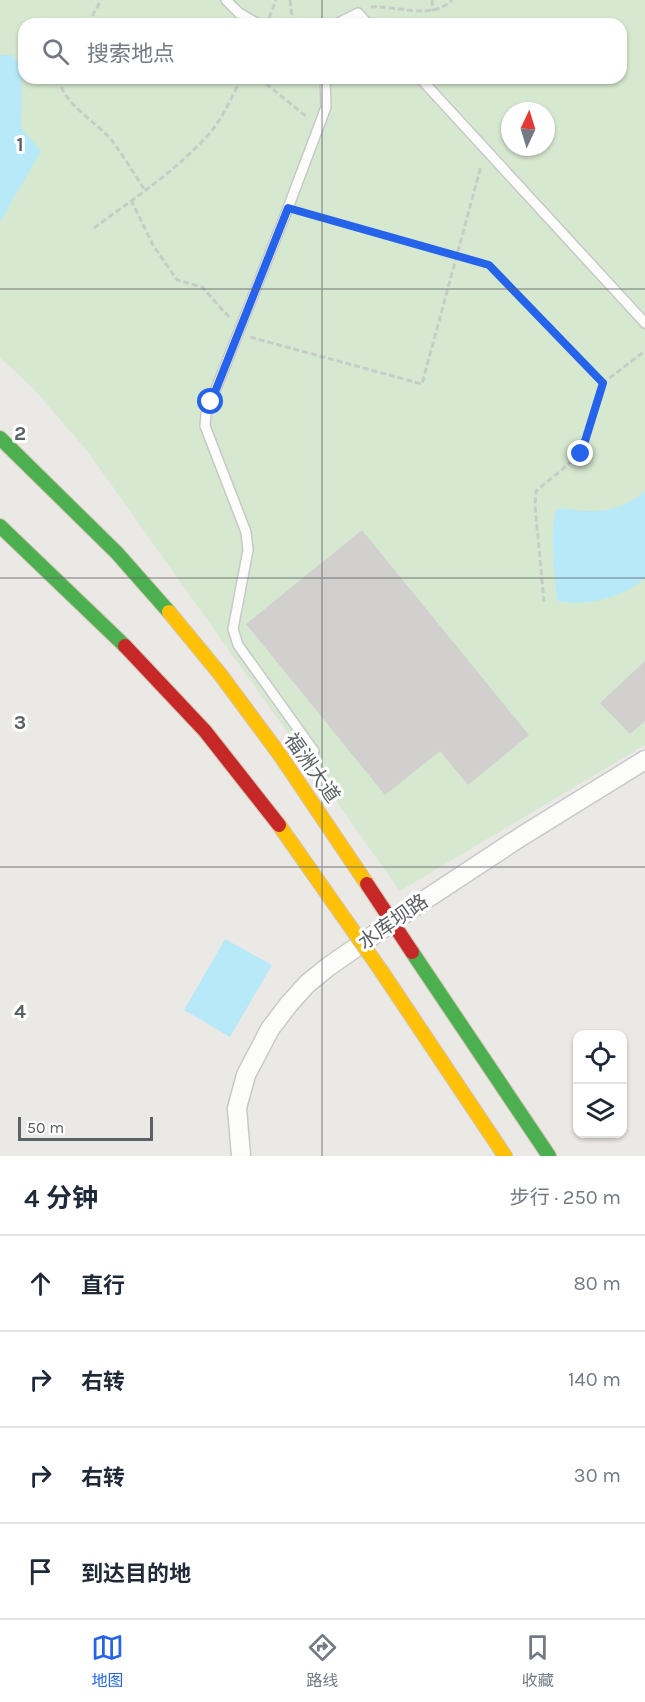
<!DOCTYPE html>
<html lang="zh">
<head>
<meta charset="utf-8">
<style>
	:root { --surface:#fff; --page:#f2f2f3; --text:#1f2937; --muted:#747a83; --line:#e0e1e3; --accent:#2563eb }
	body { margin:0; font-family:Karla,"Noto Sans SC",sans-serif; background:var(--page); color:var(--text) }
	.controls { position:absolute; right:18px; bottom:18px; display:grid; overflow:hidden; border-radius:12px; box-shadow:0 2px 4px #0004 }
	.controls button { width:54px; height:54px; display:grid; place-items:center; padding:0; border:0; border-bottom:2px solid var(--line); background:var(--surface); color:var(--text); font:30px sans-serif }
	.compass { position:absolute; left:501px; top:102px; width:54px; height:54px; border-radius:50%; background:var(--surface); box-shadow:0 2px 4px #0004; rotate:4deg }
	.scale { position:absolute; left:18px; bottom:15px; width:135px; box-sizing:border-box; padding-left:6px; border:3px solid #5b6164; border-top:0; font-size:16px; line-height:21px; white-space:nowrap; color:#5b6164; -webkit-text-stroke:4px #fff; paint-order:stroke }
	.stop { position:absolute; width:18px; height:18px; margin:-14px; border:4px solid #2563eb; border-radius:50%; background:#fff }
	.stop.end { background:#2563eb; border-color:#fff; box-shadow:0 2px 6px #0008 }
	.list { margin:0; padding:0; list-style:none }
	h2 { display:flex; justify-content:space-between; align-items:center; height:78px; margin:0; padding:0 24px; font-size:26px }
	h2 small { font-size:20px; font-weight:400; color:var(--muted) }
	.list li { display:grid; grid-template-columns:39px 1fr auto; gap:18px; align-items:center; box-sizing:border-box; height:96px; padding:0 24px; border-top:2px solid var(--line) }
	.list b { display:block; font-size:22px; white-space:nowrap }
	.list em { font-size:20px; font-style:normal; color:var(--muted) }
	.icon { flex:none; width:33px; height:33px; fill:none; stroke:currentColor; stroke-width:2; stroke-linecap:round; stroke-linejoin:round }
	.map { position:relative; flex:none; width:645px; height:1156px; overflow:hidden }
	.search { position:absolute; background:var(--surface); box-shadow:0 2px 4px #0004; left:18px; right:18px; top:18px; height:66px; display:flex; align-items:center; gap:15px; box-sizing:border-box; padding:0 21px; border-radius:18px; color:var(--muted); font-size:22px }
	.sheet { height:462px; background:var(--surface) }
	nav { display:flex; justify-content:space-around; align-items:center; box-sizing:border-box; height:84px; border-top:2px solid var(--line); background:var(--surface); font-size:16px; color:var(--muted) }
	nav a { display:grid; justify-items:center; gap:3px }
	nav .on { color:var(--accent) }
	.map>svg:first-child { display:block }
</style>
</head>
<body>
<div class="map">
<svg width="645" height="1156" viewBox="0 0 645 1156">
	<rect width="100%" height="100%" fill="#ebe9e6"/>
	<path fill="#d7e8d0" fill-rule="evenodd" d="M0,0H645V745L400,891L88,452L32,387L0,358ZM24,24H621V78H24ZM510,111H546V147H510Z"/>
	<g fill="#b8e9f8">
		<path d="M0,55H12L22,67L21,128L41,151L0,222Z"/>
		<path d="M645,491V578C620,599 589,606 557,601C555,571 549,540 556,510C566,506 574,511 584,511C608,512 627,507 645,491Z"/>
		<path d="M225,939L272,965L230,1037L184,1010Z"/>
	</g>
	<g fill="#d2d0cf">
		<path d="M362,530L529,735L468,785L440,751L385,795L246,624Z"/>
		<path d="M645,661V721L630,734L600,703Z"/>
	</g>
	<g fill="none" stroke-linecap="round" stroke-linejoin="round">
		<g stroke="#c7c8c8" stroke-width="12">
			<g id="lane">
				<path d="M226,0L239,13L258,24"/>
				<path d="M336,24L358,13L368,24"/>
				<path d="M420,78L645,323"/>
				<path d="M314,751L238,645L233,629L248,550L246,532L205,426L206,414L288,208L326,107L325,78"/>
			</g>
		</g>
		<g stroke="#c7c8c8" stroke-width="21">
			<path id="street" d="M241,1156L237,1108L246,1075L270,1029L289,1004L307,984L328,967L411,909L522,836L645,760"/>
		</g>
		<g stroke="#d4c4b2" stroke-width="16">
			<g id="fast">
				<path d="M0,438L117,553L169,612"/>
				<path d="M0,526L125,646"/>
				<path d="M412,952L549,1156"/>
			</g>
		</g>
		<g stroke="#d4c4b2" stroke-width="16">
			<path id="slow" d="M382,972L505,1156"/>
		</g>
		<g stroke="#c6cdc8" stroke-width="3" stroke-dasharray="6 3" stroke-linecap="butt">
			<path d="M290,0L293,24"/>
			<path d="M432,0L433,11"/>
			<path d="M371,7C397,5 431,21 452,0"/>
			<path d="M269,18L276,0"/>
			<path d="M88,24L101,0"/>
			<path d="M61,78C56,99 101,125 113,142C124,157 134,173 144,189"/>
			<path d="M259,78L307,117"/>
			<path d="M131,200L153,245L177,280L202,287L230,318"/>
			<path d="M302,212L489,265L603,383"/>
			<path d="M94,228C133,199 176,171 209,134C223,118 232,97 241,78"/>
			<path d="M250,337L422,384L481,166"/>
			<path d="M544,602L535,506L536,491L581,454L603,383L645,351"/>
		</g>
		<use href="#lane" stroke="#fcfcfb" stroke-width="9"/>
		<use href="#street" stroke="#fcfcfb" stroke-width="18"/>
		<use href="#fast" stroke="#4caf50" stroke-width="14"/>
		<use href="#slow" stroke="#ffc107" stroke-width="14"/>
		<g stroke="#d4c4b2" stroke-width="16" stroke-linecap="butt">
			<g id="slow-bridge">
				<path d="M169,612L220,674L280,755L367,884"/>
				<path d="M279,825L382,972"/>
			</g>
		</g>
		<g stroke="#d4c4b2" stroke-width="16" stroke-linecap="butt">
			<g id="jam-bridge">
				<path d="M125,646L205,731L279,825"/>
				<path d="M367,884L412,952"/>
			</g>
		</g>
		<use href="#slow-bridge" stroke="#ffc107" stroke-width="14"/>
		<use href="#jam-bridge" stroke="#c62828" stroke-width="14"/>
	</g>
	<g fill="none" stroke-linecap="round" stroke-linejoin="round">
		<path stroke="#2563eb" stroke-width="8" d="M211,402L288,208L489,265L603,383L581,454"/>
	</g>
	<path fill="none" stroke="#5b6164" stroke-width="1.5" stroke-opacity="0.55" d="M322,0V24M322,78V1156M0,289H645M0,578H645M0,867H645"/>
	<g text-anchor="middle" dominant-baseline="central" stroke-width="6" stroke-linejoin="round" paint-order="stroke">
		<g font-size="20" fill="#5b6164" stroke="#fff">
			<text transform="translate(312 768) rotate(55)">福洲大道</text>
			<text transform="translate(393 922) rotate(-35)">水库坝路</text>
		</g>
	</g>
	<g font-size="20" text-anchor="middle" font-weight="bold" fill="#5b6164" stroke="#fff" stroke-width="6" stroke-linejoin="round" paint-order="stroke">
		<text x="20" y="151">1</text>
		<text x="20" y="440">2</text>
		<text x="20" y="729">3</text>
		<text x="20" y="1018">4</text>
	</g>
</svg>
<div class="controls">
<button><svg class="icon" aria-label="locate" viewBox="0 0 24 24"><circle cx="12" cy="12" r="6"/><path d="M12 2v4M12 18v4M2 12h4M18 12h4"/></svg></button>
<button><svg class="icon" aria-label="layers" viewBox="0 0 24 24"><path d="M12 4l9 5-9 5-9-5zM3 14l9 5 9-5"/></svg></button>
</div>
<svg class="compass" viewBox="-18 -18 36 36"><path d="M0-13l5 13h-10z" fill="#e53935"/><path d="M0 13l5-13h-10z" fill="#747a83"/></svg>
<div class="scale">50 m</div>
<div class="stop" style="left:211px;top:402px"></div>
<div class="stop end" style="left:581px;top:454px"></div>
<div class="search"><svg class="icon" aria-label="search" viewBox="0 0 24 24"><circle cx="10" cy="10" r="6"/><path d="M15 15l6 6"/></svg>搜索地点</div>
</div>
<section class="sheet">
<h2>4 分钟<small>步行 · 250 m</small></h2>
<ul class="list">
<li><svg class="icon" aria-label="ahead" viewBox="0 0 24 24"><path d="M12 20V5M6 11l6-6 6 6"/></svg><div><b>直行</b></div><em>80 m</em></li>
<li><svg class="icon" aria-label="right" viewBox="0 0 24 24"><path d="M7 20v-9h11M14 6l5 5-5 5"/></svg><div><b>右转</b></div><em>140 m</em></li>
<li><svg class="icon" aria-label="right" viewBox="0 0 24 24"><path d="M7 20v-9h11M14 6l5 5-5 5"/></svg><div><b>右转</b></div><em>30 m</em></li>
<li><svg class="icon" aria-label="arrive" viewBox="0 0 24 24"><path d="M6 21V4h12l-3 4 3 4H6"/></svg><div><b>到达目的地</b></div></li>
</ul>
</section>
<nav>
<a class="on"><svg class="icon" aria-label="map" viewBox="0 0 24 24"><path d="M3 6l6-2 6 2 6-2v14l-6 2-6-2-6 2zM9 4v14M15 6v14"/></svg>地图</a>
<a><svg class="icon" aria-label="directions" viewBox="0 0 24 24"><path d="M12 3l9 9-9 9-9-9zM9 14v-3h6M13 9l2 2-2 2"/></svg>路线</a>
<a><svg class="icon" aria-label="saved" viewBox="0 0 24 24"><path d="M7 4h10v16l-5-4-5 4z"/></svg>收藏</a>
</nav>
</body>
</html>
